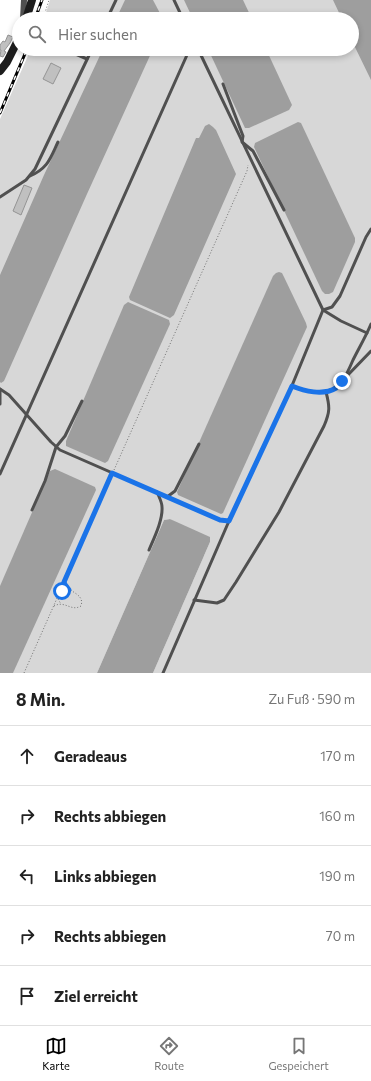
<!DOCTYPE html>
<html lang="de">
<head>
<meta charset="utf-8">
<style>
	:root { --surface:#fff; --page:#f6f6f6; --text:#222; --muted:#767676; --line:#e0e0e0; --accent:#000 }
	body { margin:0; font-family:Commissioner,sans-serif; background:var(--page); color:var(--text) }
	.stop { position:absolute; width:12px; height:12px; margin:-9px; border:3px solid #1a73e8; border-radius:50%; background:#fff }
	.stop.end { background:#1a73e8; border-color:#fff; box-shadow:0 1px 4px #0008 }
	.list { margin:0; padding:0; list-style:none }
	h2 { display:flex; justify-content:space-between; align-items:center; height:52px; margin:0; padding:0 16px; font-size:17px }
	h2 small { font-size:13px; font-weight:400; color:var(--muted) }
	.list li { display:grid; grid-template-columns:26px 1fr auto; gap:12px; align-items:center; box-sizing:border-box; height:60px; padding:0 16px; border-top:1px solid var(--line) }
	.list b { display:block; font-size:15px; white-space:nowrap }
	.list em { font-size:13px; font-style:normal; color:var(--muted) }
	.icon { flex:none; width:22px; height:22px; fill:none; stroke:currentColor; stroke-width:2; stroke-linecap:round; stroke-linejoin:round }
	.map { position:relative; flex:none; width:371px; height:673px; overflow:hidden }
	.search { position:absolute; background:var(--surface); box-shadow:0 2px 6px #0003; left:12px; right:12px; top:12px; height:44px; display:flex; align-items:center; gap:10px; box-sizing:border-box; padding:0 14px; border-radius:22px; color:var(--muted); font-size:15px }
	.sheet { height:352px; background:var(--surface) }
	nav { display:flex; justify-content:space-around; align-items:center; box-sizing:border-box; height:56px; border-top:1px solid var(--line); background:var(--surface); font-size:11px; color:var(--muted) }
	nav a { display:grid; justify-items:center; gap:2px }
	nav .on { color:var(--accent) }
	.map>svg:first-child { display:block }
</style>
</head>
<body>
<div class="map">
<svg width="371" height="673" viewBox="0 0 371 673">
	<rect width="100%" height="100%" fill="#fff"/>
	<path fill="#d7d7d7" d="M50,0H371V673H153L210,542L170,519L164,520L97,673H0V119L31,49H352V19H44Z"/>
	<g fill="#9e9e9e">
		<path d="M125,0H153L163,19H116Z"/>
		<path d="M184,0H243L252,19H193Z"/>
		<path d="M333,0H371V80L352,41V19H342Z"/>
		<path d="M103,49H153L87,194L4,381L1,383L0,382V275L44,175Z"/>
		<path d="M208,49H266L292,105L289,110L249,128H245Z"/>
		<path d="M298,122L301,123L355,238V242L333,292L329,294H325L322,291L254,147L255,143Z"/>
		<path d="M209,124L213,127L216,130L236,174L174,315L170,318L130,300L129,297L196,138H199L205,126Z"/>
		<path d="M279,272L282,273L284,277L306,323L307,327L223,513L221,514L178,495L177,492L273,276L276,273Z"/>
		<path d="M128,302L169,320L170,324L108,461L105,463L66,446V441L124,305Z"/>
		<path d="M55,469L95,487L96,490L13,673H0V586L50,471Z"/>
		<path d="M170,519L210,537V542L153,673H97L164,520Z"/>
	</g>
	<g fill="#c0c0c0" stroke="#949494">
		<path d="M8,35L13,37L10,43L4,51L6,52L3,57L0,56L1,50H0V45L3,41L5,42Z"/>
		<path d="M51,63L61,68L53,84L43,79Z"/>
		<path d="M24,185L32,188L21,215L13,211Z"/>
	</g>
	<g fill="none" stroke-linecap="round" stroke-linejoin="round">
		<g stroke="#727272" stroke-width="1" stroke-dasharray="1 2" stroke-linecap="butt">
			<path d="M43,19L49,0"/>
			<path d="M114,470L247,171L248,165"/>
			<path d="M61,592L65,589L69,590"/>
			<path d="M58,596V599L61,604"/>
			<path d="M54,606C65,600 71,612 81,606C85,593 68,593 65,583"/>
			<path d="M24,673L111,476"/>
		</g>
		<g stroke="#505050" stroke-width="3">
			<path d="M174,0L183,19"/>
			<path d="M107,19L116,0"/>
			<path d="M64,49L87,59"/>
			<path d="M223,84L243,136L242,142L253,151L284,210"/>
			<path d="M30,176C48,168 50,159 58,142"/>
			<path d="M0,197L26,180L35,169L92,49"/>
			<path d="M323,310L332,307L340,296L366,237L371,229"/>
			<path d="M323,310L341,321L367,333"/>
			<path d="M345,378L371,351"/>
			<path d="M292,386C308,393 331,397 343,380C347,374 350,367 353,360C359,348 366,336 371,324"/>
			<path d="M0,389L9,395L51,442L60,450L220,520L229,521"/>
			<path d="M0,404V389"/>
			<path d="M0,474L187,55L198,50"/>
			<path d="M167,497L175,491L199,444"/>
			<path d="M32,510L45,481L56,447L65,436L82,401"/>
			<path d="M149,550C154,538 163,520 162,507C162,502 159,497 157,492"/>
			<path d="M194,600L217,603L224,600L236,582L279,512L324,426C330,412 330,407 326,392"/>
			<path d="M163,673L229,521L291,388L323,310L198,49"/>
		</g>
		<path stroke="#505050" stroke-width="6" d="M23,19L24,0"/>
		<g stroke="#1d1d1d" stroke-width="8">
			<path d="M26,19L32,0"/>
			<path d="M0,71L7,62L19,38"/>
		</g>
		<g stroke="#000" stroke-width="3">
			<g id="rail">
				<path d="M35,19L42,0"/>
				<path d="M0,113L27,49"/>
			</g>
		</g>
		<use href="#rail" stroke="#fff" stroke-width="1.5" stroke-dasharray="4.5" stroke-linecap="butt"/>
	</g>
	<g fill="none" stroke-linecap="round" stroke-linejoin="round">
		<path stroke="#1a73e8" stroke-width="5" d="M62,591L65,589L69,590L66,587L64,582L112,473L220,520L229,521L292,386C304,391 323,396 336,388C338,386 340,383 342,381"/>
	</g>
</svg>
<div class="stop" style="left:62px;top:591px"></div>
<div class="stop end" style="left:342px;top:381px"></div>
<div class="search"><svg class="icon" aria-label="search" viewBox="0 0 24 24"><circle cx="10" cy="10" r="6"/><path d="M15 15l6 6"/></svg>Hier suchen</div>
</div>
<section class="sheet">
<h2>8 Min.<small>Zu Fuß · 590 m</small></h2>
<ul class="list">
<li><svg class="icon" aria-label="ahead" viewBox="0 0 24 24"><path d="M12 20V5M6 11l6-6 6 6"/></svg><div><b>Geradeaus</b></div><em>170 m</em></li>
<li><svg class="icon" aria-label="right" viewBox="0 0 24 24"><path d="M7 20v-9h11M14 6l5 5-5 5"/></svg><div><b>Rechts abbiegen</b></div><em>160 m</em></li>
<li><svg class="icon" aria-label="left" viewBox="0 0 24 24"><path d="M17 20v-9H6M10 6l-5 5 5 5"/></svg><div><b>Links abbiegen</b></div><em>190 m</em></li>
<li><svg class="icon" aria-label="right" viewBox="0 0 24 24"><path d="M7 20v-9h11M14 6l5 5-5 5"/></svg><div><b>Rechts abbiegen</b></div><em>70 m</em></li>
<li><svg class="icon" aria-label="arrive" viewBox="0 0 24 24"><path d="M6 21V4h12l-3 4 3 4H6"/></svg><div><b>Ziel erreicht</b></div></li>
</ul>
</section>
<nav>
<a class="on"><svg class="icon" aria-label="map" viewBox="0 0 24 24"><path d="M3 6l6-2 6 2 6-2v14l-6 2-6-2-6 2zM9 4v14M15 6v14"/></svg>Karte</a>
<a><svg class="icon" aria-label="directions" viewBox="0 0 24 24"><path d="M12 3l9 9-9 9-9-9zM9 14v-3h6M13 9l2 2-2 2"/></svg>Route</a>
<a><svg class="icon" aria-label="saved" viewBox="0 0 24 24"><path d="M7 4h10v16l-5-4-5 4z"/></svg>Gespeichert</a>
</nav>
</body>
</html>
